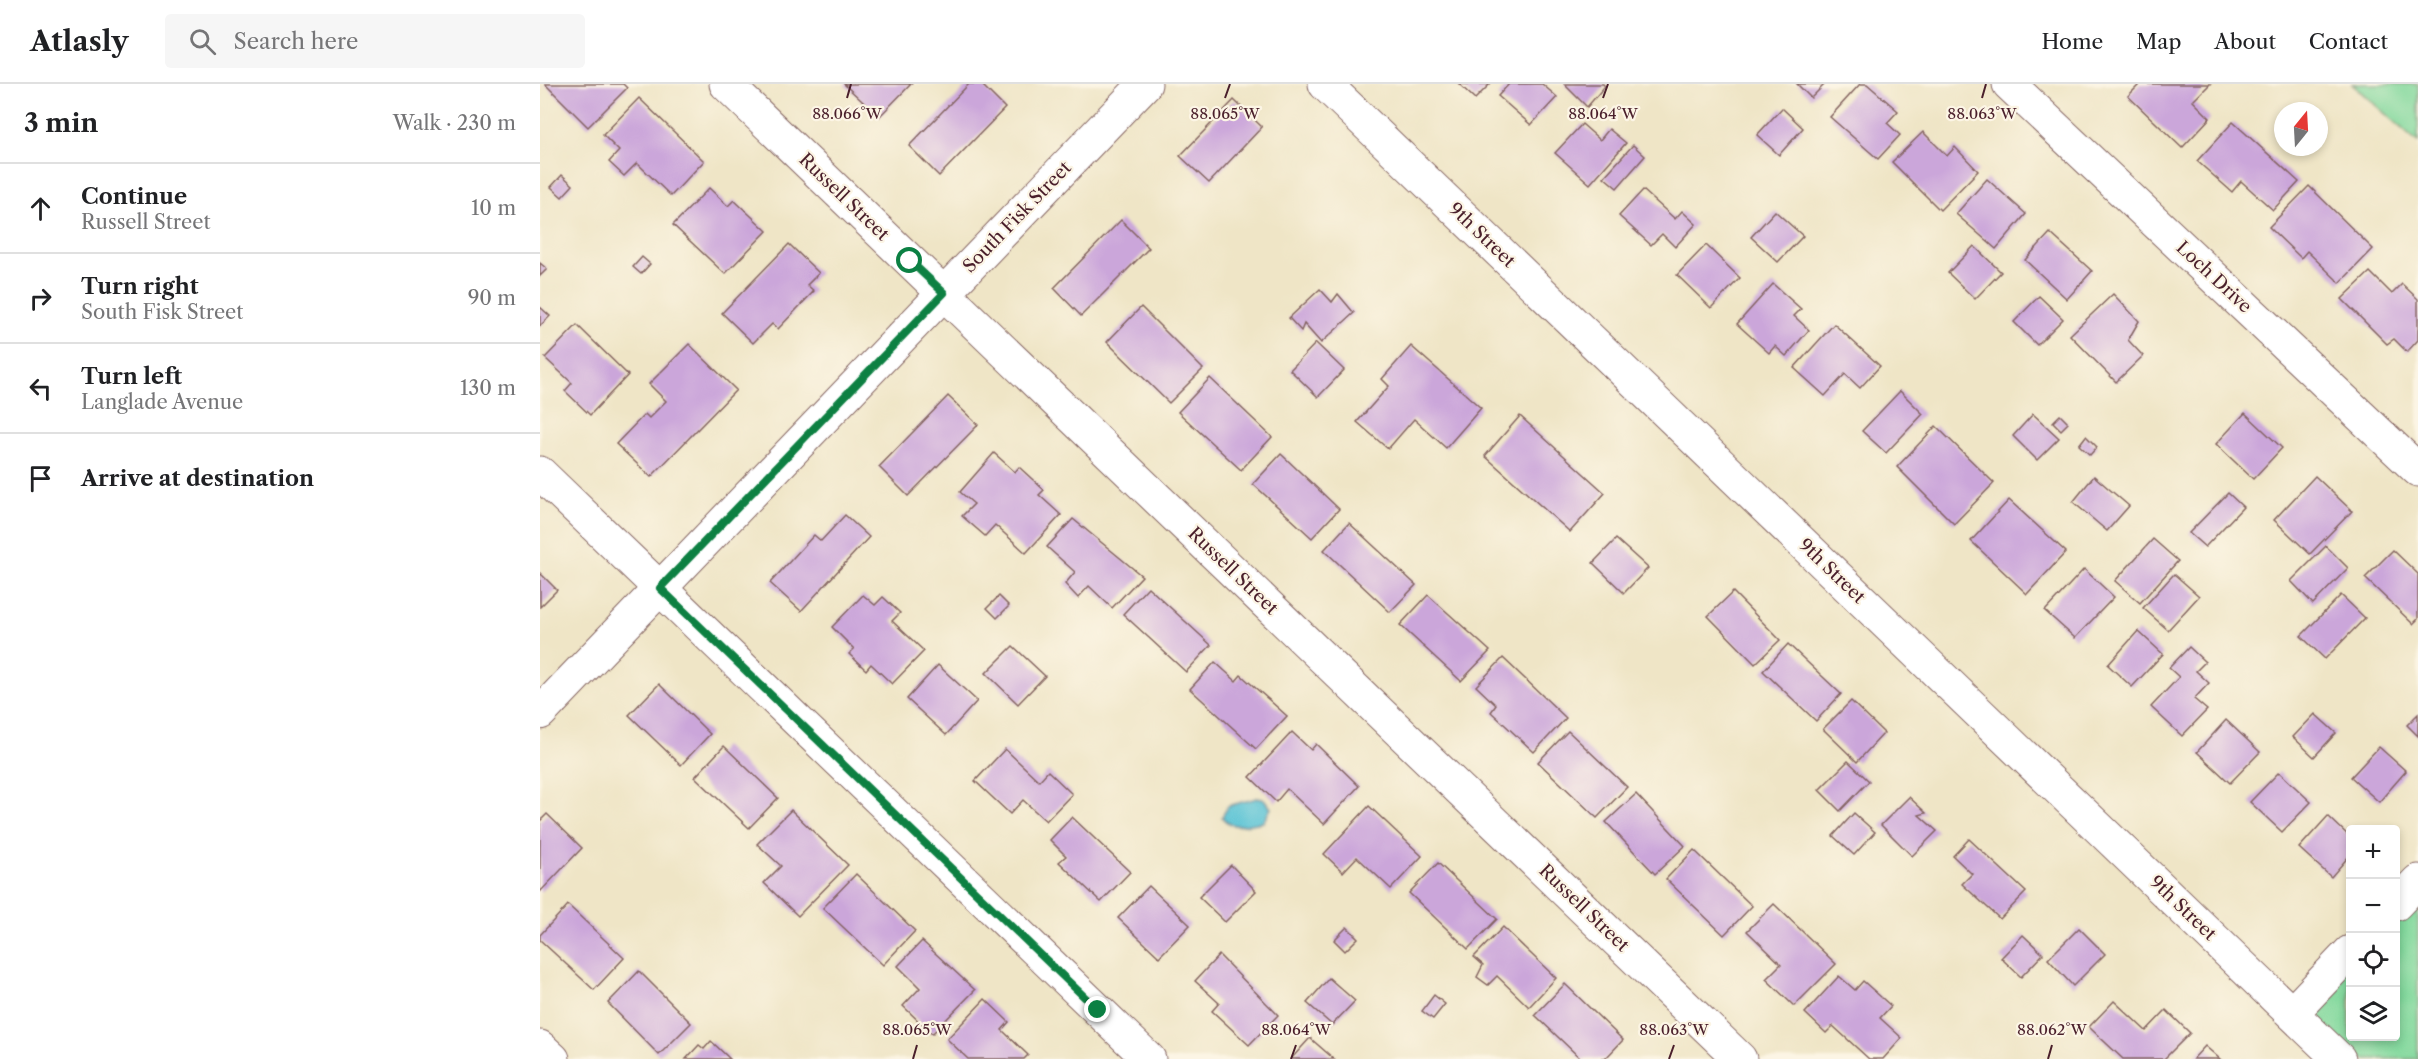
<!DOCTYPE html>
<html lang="en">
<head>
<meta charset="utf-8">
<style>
	:root { --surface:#fff; --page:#f6f6f6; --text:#202124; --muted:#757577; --line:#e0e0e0 }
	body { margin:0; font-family:"Libre Caslon Text",serif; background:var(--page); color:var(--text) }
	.controls { position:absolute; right:18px; bottom:18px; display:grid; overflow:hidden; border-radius:6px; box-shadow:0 3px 9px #0003 }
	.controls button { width:54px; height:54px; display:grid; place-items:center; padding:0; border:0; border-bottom:2px solid var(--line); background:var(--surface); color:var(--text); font:30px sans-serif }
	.compass { position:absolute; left:1734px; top:18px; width:54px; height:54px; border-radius:50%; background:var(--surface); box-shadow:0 3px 9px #0003; rotate:18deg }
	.stop { position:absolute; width:18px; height:18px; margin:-14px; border:4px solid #0b8043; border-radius:50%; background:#fff }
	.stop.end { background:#0b8043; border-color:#fff; box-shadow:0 2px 6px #0008 }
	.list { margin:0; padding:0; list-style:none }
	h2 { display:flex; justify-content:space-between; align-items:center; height:78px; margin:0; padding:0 24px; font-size:26px }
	h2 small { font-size:20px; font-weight:400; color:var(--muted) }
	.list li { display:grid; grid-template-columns:39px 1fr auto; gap:18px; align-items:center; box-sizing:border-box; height:90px; padding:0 24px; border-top:2px solid var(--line) }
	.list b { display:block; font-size:22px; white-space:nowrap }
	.list p { margin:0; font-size:20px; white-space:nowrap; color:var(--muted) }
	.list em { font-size:20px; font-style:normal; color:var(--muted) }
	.icon { flex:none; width:33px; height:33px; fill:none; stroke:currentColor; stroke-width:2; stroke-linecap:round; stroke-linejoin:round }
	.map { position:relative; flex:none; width:1878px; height:975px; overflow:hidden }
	header { display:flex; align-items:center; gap:36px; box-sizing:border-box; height:84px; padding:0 30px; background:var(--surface); border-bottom:2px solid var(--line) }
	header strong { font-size:28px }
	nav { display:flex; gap:33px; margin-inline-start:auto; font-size:21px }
	.search { width:420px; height:54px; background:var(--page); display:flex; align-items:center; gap:15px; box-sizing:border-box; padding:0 21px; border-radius:6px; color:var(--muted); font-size:22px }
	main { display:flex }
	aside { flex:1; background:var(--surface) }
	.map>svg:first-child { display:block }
</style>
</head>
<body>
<header>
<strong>Atlasly</strong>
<div class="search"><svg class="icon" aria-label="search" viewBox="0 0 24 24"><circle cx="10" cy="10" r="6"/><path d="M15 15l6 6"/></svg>Search here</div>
<nav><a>Home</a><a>Map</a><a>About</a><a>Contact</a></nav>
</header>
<main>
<aside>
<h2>3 min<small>Walk · 230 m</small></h2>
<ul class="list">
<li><svg class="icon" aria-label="ahead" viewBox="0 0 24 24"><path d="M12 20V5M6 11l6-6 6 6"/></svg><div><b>Continue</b><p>Russell Street</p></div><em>10 m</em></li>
<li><svg class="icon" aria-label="right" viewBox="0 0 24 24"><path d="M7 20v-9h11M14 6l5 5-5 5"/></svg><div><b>Turn right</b><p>South Fisk Street</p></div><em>90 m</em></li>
<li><svg class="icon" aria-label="left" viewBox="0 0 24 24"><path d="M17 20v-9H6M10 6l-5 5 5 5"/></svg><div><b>Turn left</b><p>Langlade Avenue</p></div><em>130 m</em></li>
<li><svg class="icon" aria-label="arrive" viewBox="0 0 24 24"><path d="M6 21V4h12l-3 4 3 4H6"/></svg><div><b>Arrive at destination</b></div></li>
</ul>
</aside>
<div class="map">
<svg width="1878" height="975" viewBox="0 0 1878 975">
	<rect width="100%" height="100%" fill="#fcf5e5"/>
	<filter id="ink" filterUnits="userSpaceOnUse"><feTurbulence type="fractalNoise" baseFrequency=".0167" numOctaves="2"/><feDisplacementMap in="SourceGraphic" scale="12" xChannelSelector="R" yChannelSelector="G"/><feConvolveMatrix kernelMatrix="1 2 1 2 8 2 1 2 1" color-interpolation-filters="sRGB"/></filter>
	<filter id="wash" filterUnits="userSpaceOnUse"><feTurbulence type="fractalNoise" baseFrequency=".008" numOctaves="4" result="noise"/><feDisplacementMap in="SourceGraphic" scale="24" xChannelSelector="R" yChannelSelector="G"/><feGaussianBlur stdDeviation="1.35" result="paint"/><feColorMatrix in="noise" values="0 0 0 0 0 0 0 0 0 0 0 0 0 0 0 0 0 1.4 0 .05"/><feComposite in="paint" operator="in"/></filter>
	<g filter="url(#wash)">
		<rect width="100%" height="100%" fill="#efe5c6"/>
		<g fill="#81d89c" stroke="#667c64" stroke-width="1.5">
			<path d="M1812,0H1878V59Z"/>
			<path d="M1878,797V975H1799L1752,929L1810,868V952H1856V820Z"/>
		</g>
		<path fill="#59c3d5" stroke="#527180" stroke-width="1.5" d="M717,714L724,715L731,724L723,738C708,740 692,747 682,733L688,722Z"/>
		<g id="blocks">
			<g fill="#cba6da">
				<path d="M5,0H83L87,4L48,43Z"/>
				<path d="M304,0H371L339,33Z"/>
				<path d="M429,0H441L465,24L399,92L369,62Z"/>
				<path d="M919,0H950L935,15Z"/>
				<path d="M969,0H1002L1017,13L991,41L958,12Z"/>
				<path d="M1024,0H1063L1065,2L1047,23Z"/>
				<path d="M1257,0H1285L1271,14Z"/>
				<path d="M1320,0H1327L1358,27L1347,39L1360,51L1338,75L1290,33Z"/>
				<path d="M1600,0H1670L1653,17L1670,34L1642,64L1588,12Z"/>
				<path d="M99,14L164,77L131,112L97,79L84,92L69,78L79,67L63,51Z"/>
				<path d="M694,16L722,43L669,99L640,72Z"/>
				<path d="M1242,24L1263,44L1239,71L1217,51Z"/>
				<path d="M1693,38L1759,98L1733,126L1701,97L1692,108L1657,77Z"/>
				<path d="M1042,40L1060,56L1069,45L1086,59L1050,100L1015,69Z"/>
				<path d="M1383,48L1407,72L1415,63L1438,87L1400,126L1352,78Z"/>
				<path d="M1093,61L1105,72L1077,104L1064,93Z"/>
				<path d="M22,91L33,101L22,113L11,103Z"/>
				<path d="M1447,95L1486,130L1456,165L1416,130Z"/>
				<path d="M1769,102L1833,165L1800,199L1767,167L1761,174L1729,143Z"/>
				<path d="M169,104L188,122L194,116L227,147L185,190L133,141Z"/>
				<path d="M1103,106L1135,135L1142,127L1156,140L1135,163L1122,150L1111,161L1079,132Z"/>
				<path d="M1235,127L1263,152L1238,178L1211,153Z"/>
				<path d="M581,136L609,164L541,232L514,204Z"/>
				<path d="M1510,149L1552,187L1527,215L1485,176Z"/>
				<path d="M249,160L279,189L267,201L274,207L238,245L232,240L213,259L182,229Z"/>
				<path d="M1166,161L1200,194L1171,224L1137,191Z"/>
				<path d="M1434,162L1461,188L1435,215L1408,189Z"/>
				<path d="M102,173L110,180L101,190L93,183Z"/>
				<path d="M0,179L7,185L0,192Z"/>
				<path d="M1830,188L1852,210L1862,200L1878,215V256L1867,268L1854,255L1847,260L1802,215Z"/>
				<path d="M1233,200L1261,225L1254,232L1269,246L1246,272L1235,262L1229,269L1197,240Z"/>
				<path d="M780,205L792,218L798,210L814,229L781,259L764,240L761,247L749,234Z"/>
				<path d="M1573,210L1599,237L1588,256L1603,272L1576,298L1530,251Z"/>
				<path d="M1499,212L1523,235L1497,261L1474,238Z"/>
				<path d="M0,223L10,232L0,242Z"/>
				<path d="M601,223L663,285L629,319L567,258Z"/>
				<path d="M1294,240L1340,282L1320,304L1305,290L1285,312L1254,284Z"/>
				<path d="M37,241L88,291L50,331L25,307L32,299L5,274Z"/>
				<path d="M776,259L804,286L778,313L750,286Z"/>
				<path d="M149,260L196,306L111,393L76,360L105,330L109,334L126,317L109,300Z"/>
				<path d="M871,262L941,324L906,364L874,335L848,365L817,338L849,302L842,295Z"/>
				<path d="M670,294L732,353L701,386L638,328Z"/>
				<path d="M1360,307L1383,330L1346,369L1322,347Z"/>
				<path d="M408,312L438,341L368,412L339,383Z"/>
				<path d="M1705,329L1742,364L1713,395L1676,360Z"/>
				<path d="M1493,330L1519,354L1497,376L1473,352Z"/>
				<path d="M1520,331L1528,339L1521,346L1513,338Z"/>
				<path d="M980,332L1065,409L1030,448L945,372Z"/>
				<path d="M1396,342L1454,399L1414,440L1357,383Z"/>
				<path d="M1546,352L1557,363L1550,371L1539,361Z"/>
				<path d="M454,369L475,388L479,383L504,406L499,411L521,431L486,469L455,441L445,452L422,432L434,420L420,408Z"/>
				<path d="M741,370L799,425L772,454L713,400Z"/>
				<path d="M1554,392L1589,422L1567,447L1533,418Z"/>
				<path d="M1775,392L1812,427L1770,470L1734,436Z"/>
				<path d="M1688,409L1703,423L1665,463L1649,449Z"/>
				<path d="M1469,416L1526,468L1487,510L1431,457Z"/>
				<path d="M305,431L329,453L261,527L230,499L274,451L281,457Z"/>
				<path d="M533,435L602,492L572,524L549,502L538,514L525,500L535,488L507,463Z"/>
				<path d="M809,439L876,501L850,528L784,466Z"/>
				<path d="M1076,455L1108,484L1084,509L1053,479Z"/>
				<path d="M1613,455L1638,477L1600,519L1575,497Z"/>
				<path d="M1786,462L1808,484L1773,520L1751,497Z"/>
				<path d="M1853,466L1878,490V535L1873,540L1825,494Z"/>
				<path d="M1544,485L1574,513L1535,554L1505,527Z"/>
				<path d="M0,489L17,506L0,523Z"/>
				<path d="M1634,490L1659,512L1628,546L1603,524Z"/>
				<path d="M608,503L671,561L646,588L583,530Z"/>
				<path d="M1193,508L1240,556L1215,580L1168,532Z"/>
				<path d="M323,511L335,521L343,513L360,529L352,537L384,567L352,600L331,580L326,586L309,570L314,565L292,543Z"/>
				<path d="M888,511L950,567L921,597L860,541Z"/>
				<path d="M1801,511L1825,534L1785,575L1761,552Z"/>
				<path d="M459,512L469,522L457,534L447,524Z"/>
				<path d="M1598,547L1623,570L1592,603L1568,581Z"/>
				<path d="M1248,560L1301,610L1276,637L1223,587Z"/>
				<path d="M473,562L505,592L478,620L446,589Z"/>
				<path d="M1649,563L1665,578L1656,587L1669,599L1654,615L1667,626L1642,652L1611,623L1639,593L1629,584Z"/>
				<path d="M963,574L1026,634L994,668L951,628L956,621L936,602Z"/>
				<path d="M675,578L696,597L701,591L747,632L716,665L650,605Z"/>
				<path d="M398,581L437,617L406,651L367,615Z"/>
				<path d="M119,600L170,650L141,681L89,631Z"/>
				<path d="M1311,617L1344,649L1317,678L1283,645Z"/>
				<path d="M1775,630L1796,649L1774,673L1753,653Z"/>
				<path d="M1878,630V652L1867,641Z"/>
				<path d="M1686,636L1720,668L1690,699L1657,668Z"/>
				<path d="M1028,647L1087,703L1057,734L998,678Z"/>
				<path d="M752,648L771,666L776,660L819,702L784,740L747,705L736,718L710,693Z"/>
				<path d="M184,662L238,714L209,744L155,693Z"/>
				<path d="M1839,663L1866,687L1839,718L1811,693Z"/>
				<path d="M465,665L499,697L508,687L532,710L506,737L483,716L470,730L435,697Z"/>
				<path d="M1308,677L1329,697L1300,727L1279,706Z"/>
				<path d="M1739,688L1771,718L1742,748L1710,718Z"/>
				<path d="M1096,710L1145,762L1115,790L1066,738Z"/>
				<path d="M1369,713L1386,729L1379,731L1397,747L1372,772L1341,741Z"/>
				<path d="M829,722L882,772L851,805L817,773L803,788L784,770Z"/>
				<path d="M251,726L308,781L258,832L224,799L241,782L217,760Z"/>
				<path d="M1314,729L1335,748L1314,771L1293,752Z"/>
				<path d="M7,730L42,764L0,808V737Z"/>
				<path d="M1788,732L1810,753V771L1791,793L1759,764Z"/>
				<path d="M532,733L590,788L561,818L519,778L526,772L510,756Z"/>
				<path d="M1429,755L1486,808L1460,835L1422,800L1432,790L1413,772Z"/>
				<path d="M1154,766L1212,822L1184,851L1126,795Z"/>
				<path d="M898,779L957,835L928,865L869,809Z"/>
				<path d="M691,781L716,807L685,838L659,813Z"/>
				<path d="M316,790L375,847L343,881L283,824Z"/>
				<path d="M609,802L650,841L619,873L578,834Z"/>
				<path d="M1234,820L1296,880L1254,922L1226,895L1241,880L1207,847Z"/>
				<path d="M28,821L84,874L54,906L0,856V851Z"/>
				<path d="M807,843L818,854L805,867L794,856Z"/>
				<path d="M963,843L1016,894L989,923L957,892L948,901L937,893L943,881L934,873Z"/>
				<path d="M1539,844L1565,870L1533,902L1508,875Z"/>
				<path d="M1483,851L1503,870L1481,893L1461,874Z"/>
				<path d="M382,857L435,906L392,950L363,922L380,904L358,882Z"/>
				<path d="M679,871L738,931L709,961L672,927L679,919L655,897Z"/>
				<path d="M99,887L151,939L119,971L68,919Z"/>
				<path d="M1299,892L1315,906L1323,897L1351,922L1340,934L1362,954L1343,975H1329L1293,942L1286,949L1265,929Z"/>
				<path d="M789,894L815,917L792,941L767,919Z"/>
				<path d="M1025,900L1083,956L1065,975H1041L995,931Z"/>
				<path d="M894,911L905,920L893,935L882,927Z"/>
				<path d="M445,915L469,938L462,946L488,971L484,975H428L407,955Z"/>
				<path d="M1574,917L1606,947L1626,926L1650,949L1624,975H1583L1549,943Z"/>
				<path d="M770,954L794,975H751Z"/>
				<path d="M171,957L190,975H146L159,961L164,965Z"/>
				<path d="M1665,962L1680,975H1653Z"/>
			</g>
		</g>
	</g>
	<g filter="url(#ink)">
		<use href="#blocks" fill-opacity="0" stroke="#846461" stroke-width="1.5"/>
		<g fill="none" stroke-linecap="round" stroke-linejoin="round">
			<g stroke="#846461" stroke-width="35">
				<g id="minor">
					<path d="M186,0L1200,975"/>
					<path d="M1469,0L1878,386"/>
					<path d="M0,389L609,975"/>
					<path d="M0,629L605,0"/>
					<path d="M1856,820L1878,797"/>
					<path d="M1752,929L1810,868"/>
					<path d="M0,963L13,975"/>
				</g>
			</g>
			<g stroke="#846461" stroke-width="35">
				<path id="tertiary" d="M785,0L1799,975"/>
			</g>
			<use href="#minor" stroke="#fff" stroke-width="33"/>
			<use href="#tertiary" stroke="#fff" stroke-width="33"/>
		</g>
	</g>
	<g fill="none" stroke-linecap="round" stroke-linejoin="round" filter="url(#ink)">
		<path stroke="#0b8043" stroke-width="8" d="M370,177L404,209L120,504L558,926"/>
	</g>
	<path fill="none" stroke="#4a1f2b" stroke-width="2" d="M307,14L311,0M685,14L690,0M1063,14L1068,0M1442,14L1446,0M373,975L377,961M751,975L756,961M1129,975L1134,961M1508,975L1512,961"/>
	<g text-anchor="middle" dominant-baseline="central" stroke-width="4.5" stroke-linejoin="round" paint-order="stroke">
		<g font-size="18" fill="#4a1f2b" stroke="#fcf5e5">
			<text transform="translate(304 113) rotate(44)">Russell Street</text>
			<text transform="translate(477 133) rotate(-46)">South Fisk Street</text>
			<text transform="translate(942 151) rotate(44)">9th Street</text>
			<text transform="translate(1674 193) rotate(43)">Loch Drive</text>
			<text transform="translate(693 487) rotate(44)">Russell Street</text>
			<text transform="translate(1292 487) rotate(44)">9th Street</text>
			<text transform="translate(1044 824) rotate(44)">Russell Street</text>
			<text transform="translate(1643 824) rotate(44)">9th Street</text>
		</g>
	</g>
	<g font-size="15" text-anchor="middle" fill="#4a1f2b" stroke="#fcf5e5" stroke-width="4.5" stroke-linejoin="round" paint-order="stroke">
		<text x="307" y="35">88.066°W</text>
		<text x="685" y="35">88.065°W</text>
		<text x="1063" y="35">88.064°W</text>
		<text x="1442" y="35">88.063°W</text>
		<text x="377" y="951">88.065°W</text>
		<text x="756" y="951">88.064°W</text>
		<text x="1134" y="951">88.063°W</text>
		<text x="1512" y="951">88.062°W</text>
	</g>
</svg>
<div class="controls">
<button>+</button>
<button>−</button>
<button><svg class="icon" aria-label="locate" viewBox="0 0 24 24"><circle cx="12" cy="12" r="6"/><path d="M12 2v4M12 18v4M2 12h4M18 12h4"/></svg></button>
<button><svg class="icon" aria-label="layers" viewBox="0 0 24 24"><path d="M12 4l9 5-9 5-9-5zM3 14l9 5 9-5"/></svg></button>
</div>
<svg class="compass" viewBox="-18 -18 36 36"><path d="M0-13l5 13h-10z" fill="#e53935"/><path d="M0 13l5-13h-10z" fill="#757577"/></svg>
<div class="stop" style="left:370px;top:177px"></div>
<div class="stop end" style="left:558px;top:926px"></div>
</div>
</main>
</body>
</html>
